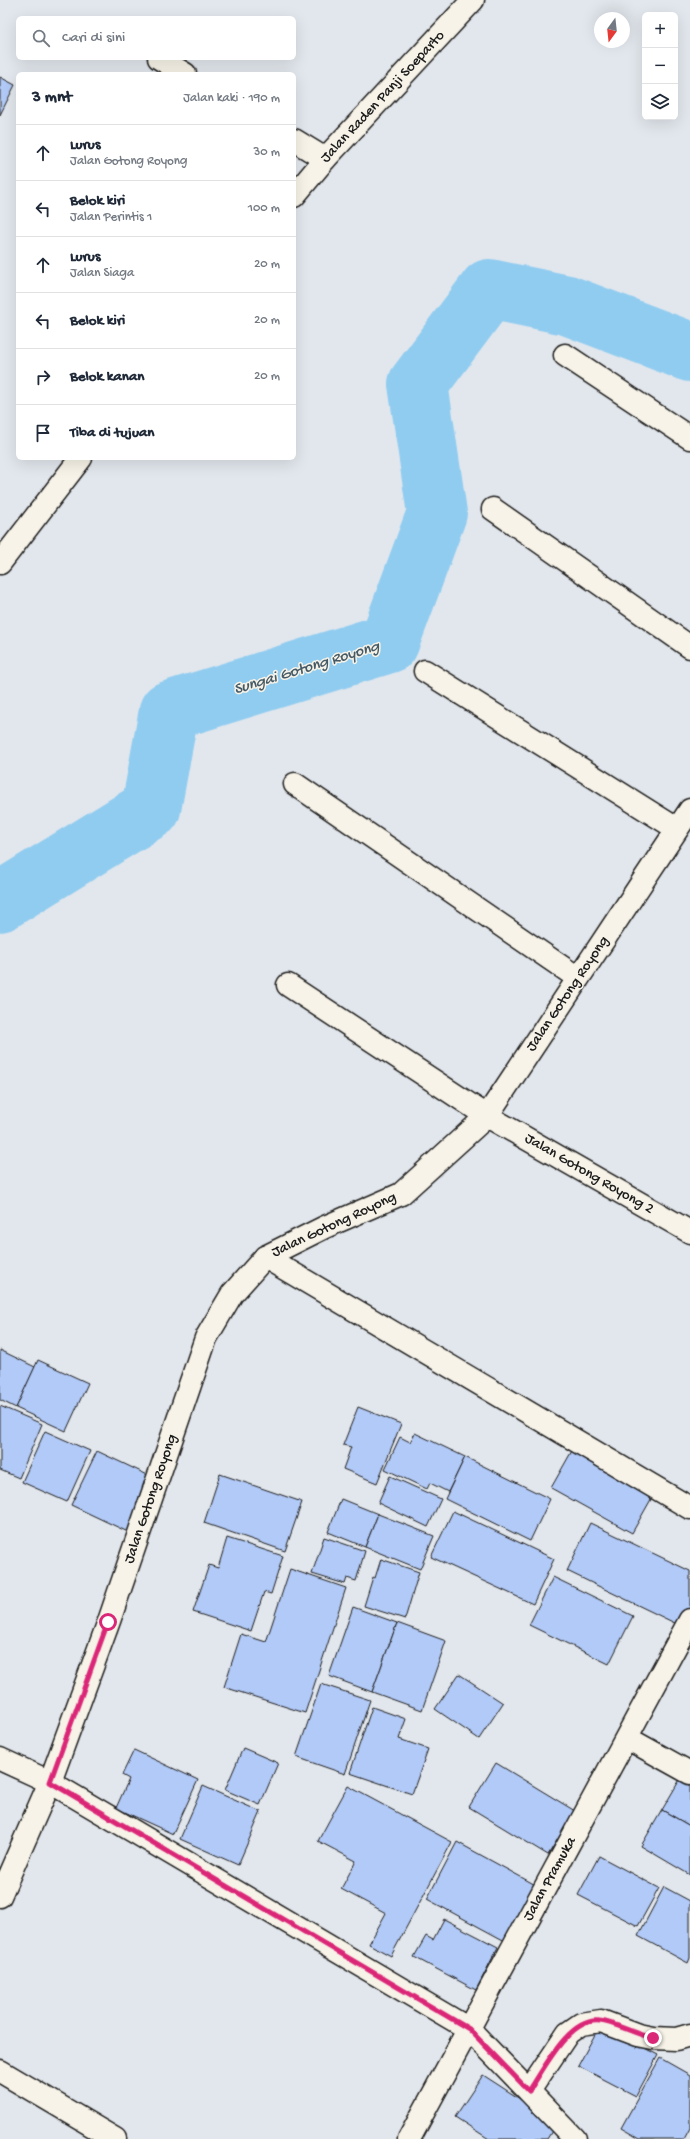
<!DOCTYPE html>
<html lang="id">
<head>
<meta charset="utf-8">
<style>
	:root { --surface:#fff; --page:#f2f2f3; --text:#1f2937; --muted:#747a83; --line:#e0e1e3 }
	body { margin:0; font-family:"Gochi Hand",sans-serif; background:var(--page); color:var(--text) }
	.controls { position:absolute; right:12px; top:12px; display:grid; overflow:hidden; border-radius:6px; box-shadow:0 4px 16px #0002 }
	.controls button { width:36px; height:36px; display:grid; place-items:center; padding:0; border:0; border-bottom:1px solid var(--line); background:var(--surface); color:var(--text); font:20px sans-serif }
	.compass { position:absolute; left:594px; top:12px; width:36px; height:36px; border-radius:50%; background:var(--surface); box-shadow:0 4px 16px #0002; rotate:195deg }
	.stop { position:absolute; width:12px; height:12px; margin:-9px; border:3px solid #db2777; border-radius:50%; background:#fff }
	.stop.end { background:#db2777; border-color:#fff; box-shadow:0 1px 4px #0008 }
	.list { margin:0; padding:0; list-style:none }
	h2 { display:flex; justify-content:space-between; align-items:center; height:52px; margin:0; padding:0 16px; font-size:17px }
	h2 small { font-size:13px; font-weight:400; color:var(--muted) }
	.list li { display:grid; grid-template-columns:26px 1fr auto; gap:12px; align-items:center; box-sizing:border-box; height:56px; padding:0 16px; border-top:1px solid var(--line) }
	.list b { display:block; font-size:15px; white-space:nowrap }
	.list p { margin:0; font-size:13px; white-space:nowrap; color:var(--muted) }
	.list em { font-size:13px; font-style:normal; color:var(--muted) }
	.icon { flex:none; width:22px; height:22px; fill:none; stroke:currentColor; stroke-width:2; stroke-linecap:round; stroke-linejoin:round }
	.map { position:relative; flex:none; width:690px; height:2139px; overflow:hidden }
	.search { position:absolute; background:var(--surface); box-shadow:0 4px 16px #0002; left:16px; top:16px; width:280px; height:44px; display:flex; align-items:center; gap:10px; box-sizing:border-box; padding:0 14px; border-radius:6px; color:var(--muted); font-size:15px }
	.panel { position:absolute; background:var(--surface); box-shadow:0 4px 16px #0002; left:16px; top:72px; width:280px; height:388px; border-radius:6px }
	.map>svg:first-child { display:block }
</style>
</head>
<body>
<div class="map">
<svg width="690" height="2139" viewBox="0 0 690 2139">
	<rect width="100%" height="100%" fill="#e2e7ed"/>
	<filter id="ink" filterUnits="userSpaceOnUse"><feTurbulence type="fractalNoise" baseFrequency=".025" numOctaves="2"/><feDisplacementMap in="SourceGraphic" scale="8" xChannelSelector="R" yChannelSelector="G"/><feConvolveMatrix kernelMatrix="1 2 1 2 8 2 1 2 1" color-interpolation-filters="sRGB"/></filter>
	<g filter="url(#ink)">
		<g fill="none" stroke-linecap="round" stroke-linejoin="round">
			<path stroke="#90ccf0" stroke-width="60" d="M0,902L151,809L169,711L389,643L437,513L418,384L489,289L567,305L690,352"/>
		</g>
		<g fill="#b2caf8" stroke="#1c1c1c">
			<path d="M0,77L15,85L0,115Z"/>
			<path d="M0,1350L35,1367L16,1408L0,1400Z"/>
			<path d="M38,1360L88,1383L66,1431L16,1408Z"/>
			<path d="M0,1406L42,1424L19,1478L0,1470Z"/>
			<path d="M358,1407L401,1424L377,1483L343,1469L351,1447L343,1445Z"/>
			<path d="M45,1431L90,1451L67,1502L22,1482Z"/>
			<path d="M415,1433L465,1457L448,1492L430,1483L427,1489L385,1469L400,1437L410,1442Z"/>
			<path d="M573,1449L654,1494L632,1533L551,1488Z"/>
			<path d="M97,1451L154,1478L128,1532L71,1505Z"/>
			<path d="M465,1457L550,1499L530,1541L445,1499Z"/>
			<path d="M220,1474L302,1502L285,1551L204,1523Z"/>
			<path d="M390,1476L441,1499L428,1527L378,1503Z"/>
			<path d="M341,1499L378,1514L365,1547L328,1532Z"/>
			<path d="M453,1511L554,1559L533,1604L431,1557Z"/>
			<path d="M378,1514L434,1536L420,1569L365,1547Z"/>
			<path d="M590,1523L690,1571V1608L681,1626L567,1571Z"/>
			<path d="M324,1537L365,1551L356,1581L347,1578L345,1584L312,1574Z"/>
			<path d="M227,1538L283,1556L271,1594L264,1592L251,1631L193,1612L209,1565L218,1568Z"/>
			<path d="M381,1559L419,1572L405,1619L364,1606L373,1577L375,1578Z"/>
			<path d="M290,1569L346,1588L305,1713L224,1687L241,1634L266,1642Z"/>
			<path d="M553,1577L633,1616L609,1664L529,1625Z"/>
			<path d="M353,1607L397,1623L372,1692L329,1676Z"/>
			<path d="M397,1623L446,1641L422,1710L372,1692Z"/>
			<path d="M459,1674L503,1703L479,1739L435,1709Z"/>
			<path d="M321,1684L370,1700L345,1774L296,1757Z"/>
			<path d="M372,1707L406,1719L399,1739L428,1749L412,1794L350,1773Z"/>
			<path d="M243,1748L278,1763L260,1805L225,1790Z"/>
			<path d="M134,1750L198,1780L173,1834L116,1808L129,1779L122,1775Z"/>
			<path d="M496,1763L575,1811L548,1855L469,1807Z"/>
			<path d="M682,1776L690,1780V1826L662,1810Z"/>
			<path d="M203,1786L261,1812L238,1865L180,1839Z"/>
			<path d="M348,1786L452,1842L391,1956L369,1944L386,1913L341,1889L356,1861L318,1841Z"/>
			<path d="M662,1810L690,1826V1875L641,1846Z"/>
			<path d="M457,1842L541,1888L505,1941L427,1899Z"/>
			<path d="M599,1856L659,1888L638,1926L578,1895Z"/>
			<path d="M664,1887L690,1901V1958L688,1963L638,1936Z"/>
			<path d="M444,1919L498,1947L476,1990L414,1957L426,1936L433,1940Z"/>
			<path d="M600,2025L658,2055L636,2096L578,2066Z"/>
			<path d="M660,2058L690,2075V2128L684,2139H640L621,2128Z"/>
			<path d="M483,2075L557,2123L547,2139H489L455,2117Z"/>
		</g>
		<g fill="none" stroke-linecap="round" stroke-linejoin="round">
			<g stroke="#1c1c1c" stroke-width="25">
				<g id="minor">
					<path d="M159,58L185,74"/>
					<path d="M294,140L325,159"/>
					<path d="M294,196L325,159L473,0"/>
					<path d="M565,355L690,438"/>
					<path d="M493,509L690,647"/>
					<path d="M0,563L81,458"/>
					<path d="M425,671L677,829"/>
					<path d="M295,784L578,978"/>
					<path d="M288,985L487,1116L690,1232"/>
					<path d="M265,1257L690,1508"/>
					<path d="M627,1738L690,1773"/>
					<path d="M0,1759L50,1782L469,2029L575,2139"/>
					<path d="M0,1896L50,1782L109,1621L206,1338L232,1294L265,1257L325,1227L401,1194L487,1116L690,810"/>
					<path d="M0,2071L115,2139"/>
					<path d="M529,2091L568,2033L581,2024L601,2021L638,2035L653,2038L676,2039L690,2035"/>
					<path d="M409,2139L690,1620"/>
				</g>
			</g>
			<use href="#minor" stroke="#f7f3e8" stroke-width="22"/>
		</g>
	</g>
	<g fill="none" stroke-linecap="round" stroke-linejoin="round" filter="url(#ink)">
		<path stroke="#db2777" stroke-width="5" d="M108,1622L50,1782L469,2029L529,2091C544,2069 569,2017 600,2021C614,2022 636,2035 653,2038"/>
	</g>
	<g text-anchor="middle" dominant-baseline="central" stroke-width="3" stroke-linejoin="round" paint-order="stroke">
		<g font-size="15" fill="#1c1c1c" stroke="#f7f3e8">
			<text transform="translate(383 97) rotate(-47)">Jalan Raden Panji Soeparto</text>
			<text transform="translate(568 994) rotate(-56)">Jalan Gotong Royong</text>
			<text transform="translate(589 1174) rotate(30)">Jalan Gotong Royong 2</text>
			<text transform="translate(334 1225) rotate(-25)">Jalan Gotong Royong</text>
			<text transform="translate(151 1499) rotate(-71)">Jalan Gotong Royong</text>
			<text transform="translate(550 1879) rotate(-61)">Jalan Pramuka</text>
		</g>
		<g font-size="16" font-style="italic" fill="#455a66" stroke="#f7f3e8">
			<text transform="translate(307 669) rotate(-17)">Sungai Gotong Royong</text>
		</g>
	</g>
</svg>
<div class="controls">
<button>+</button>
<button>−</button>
<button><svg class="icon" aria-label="layers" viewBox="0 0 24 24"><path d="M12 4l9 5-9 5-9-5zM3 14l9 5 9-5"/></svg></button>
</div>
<svg class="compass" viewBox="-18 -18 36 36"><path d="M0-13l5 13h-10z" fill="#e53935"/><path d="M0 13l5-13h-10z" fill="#747a83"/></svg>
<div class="stop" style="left:108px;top:1622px"></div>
<div class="stop end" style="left:653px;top:2038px"></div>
<div class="search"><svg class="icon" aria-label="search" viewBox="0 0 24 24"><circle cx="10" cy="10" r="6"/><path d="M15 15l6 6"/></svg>Cari di sini</div>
<section class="panel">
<h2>3 mnt<small>Jalan kaki · 190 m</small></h2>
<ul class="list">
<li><svg class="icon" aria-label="ahead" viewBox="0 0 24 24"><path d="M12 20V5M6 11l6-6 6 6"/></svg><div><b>Lurus</b><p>Jalan Gotong Royong</p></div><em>30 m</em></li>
<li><svg class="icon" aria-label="left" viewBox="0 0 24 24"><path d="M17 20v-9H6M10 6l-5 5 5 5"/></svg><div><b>Belok kiri</b><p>Jalan Perintis 1</p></div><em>100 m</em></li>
<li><svg class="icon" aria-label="ahead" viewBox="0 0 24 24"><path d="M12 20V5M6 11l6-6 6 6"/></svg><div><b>Lurus</b><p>Jalan Siaga</p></div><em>20 m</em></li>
<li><svg class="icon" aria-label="left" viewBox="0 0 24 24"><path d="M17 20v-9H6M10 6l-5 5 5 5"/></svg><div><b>Belok kiri</b></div><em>20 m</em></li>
<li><svg class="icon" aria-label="right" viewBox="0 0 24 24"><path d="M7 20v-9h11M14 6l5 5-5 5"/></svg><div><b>Belok kanan</b></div><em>20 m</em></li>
<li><svg class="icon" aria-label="arrive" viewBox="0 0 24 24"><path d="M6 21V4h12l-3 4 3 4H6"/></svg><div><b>Tiba di tujuan</b></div></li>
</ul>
</section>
</div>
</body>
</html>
